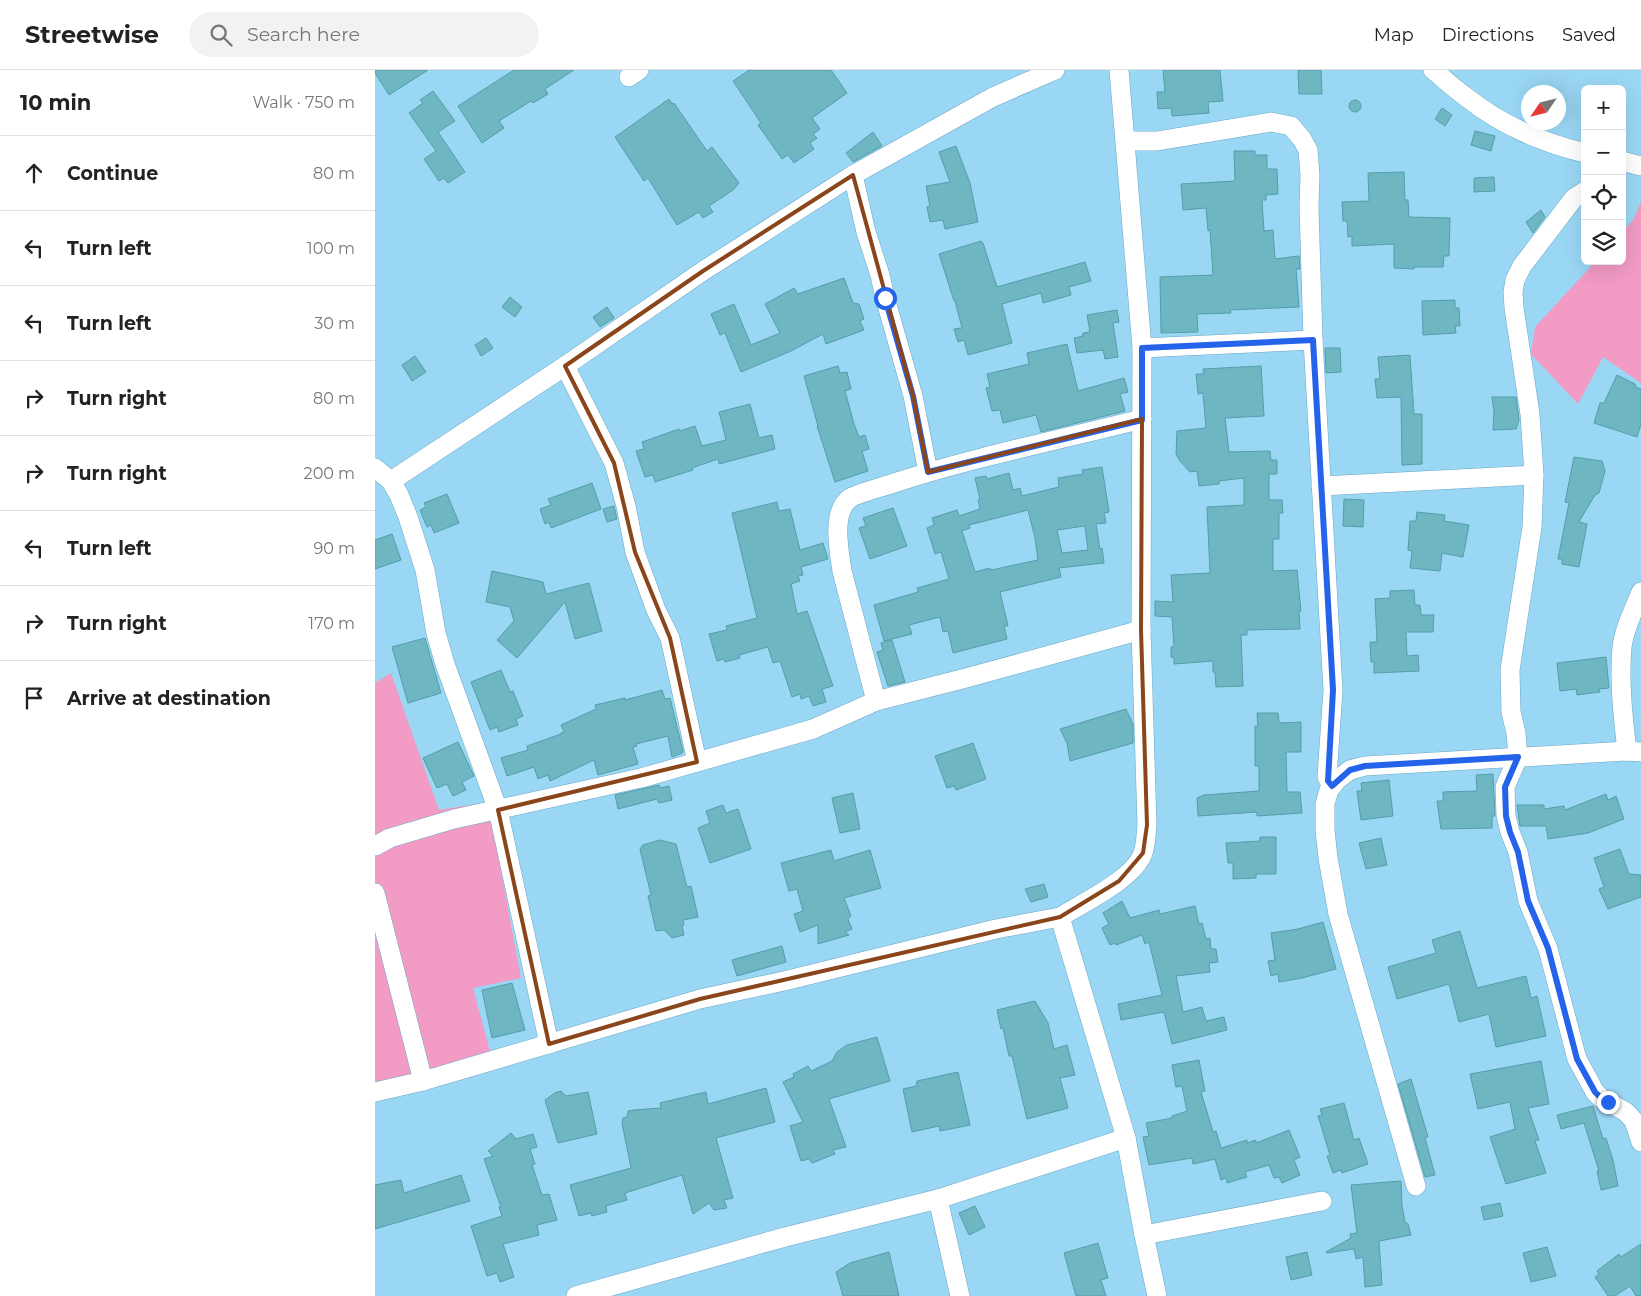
<!DOCTYPE html>
<html lang="en">
<head>
<meta charset="utf-8">
<style>
	:root { --surface:#fff; --page:#f2f2f2; --text:#222; --muted:#767676; --line:#e0e0e0 }
	body { margin:0; font-family:Montserrat,sans-serif; background:var(--page); color:var(--text) }
	.controls { position:absolute; right:15px; top:15px; display:grid; overflow:hidden; border-radius:8px; box-shadow:0 5px 20px #0002 }
	.controls button { width:45px; height:45px; display:grid; place-items:center; padding:0; border:0; border-bottom:1px solid var(--line); background:var(--surface); color:var(--text); font:25px sans-serif }
	.compass { position:absolute; left:1146px; top:15px; width:45px; height:45px; border-radius:50%; background:var(--surface); box-shadow:0 5px 20px #0002; rotate:235deg }
	.stop { position:absolute; width:15px; height:15px; margin:-11px; border:4px solid #2563eb; border-radius:50%; background:#fff }
	.stop.end { background:#2563eb; border-color:#fff; box-shadow:0 1px 5px #0008 }
	.list { margin:0; padding:0; list-style:none }
	h2 { display:flex; justify-content:space-between; align-items:center; height:65px; margin:0; padding:0 20px; font-size:21px }
	h2 small { font-size:16px; font-weight:400; color:var(--muted) }
	.list li { display:grid; grid-template-columns:32px 1fr auto; gap:15px; align-items:center; box-sizing:border-box; height:75px; padding:0 20px; border-top:1px solid var(--line) }
	.list b { display:block; font-size:19px; white-space:nowrap }
	.list em { font-size:16px; font-style:normal; color:var(--muted) }
	.icon { flex:none; width:28px; height:28px; fill:none; stroke:currentColor; stroke-width:2; stroke-linecap:round; stroke-linejoin:round }
	.map { position:relative; flex:none; width:1266px; height:1226px; overflow:hidden }
	header { display:flex; align-items:center; gap:30px; box-sizing:border-box; height:70px; padding:0 25px; background:var(--surface); border-bottom:1px solid var(--line) }
	header strong { font-size:24px }
	nav { display:flex; gap:28px; margin-inline-start:auto; font-size:18px }
	.search { width:350px; height:45px; background:var(--page); display:flex; align-items:center; gap:12px; box-sizing:border-box; padding:0 18px; border-radius:28px; color:var(--muted); font-size:19px }
	main { display:flex }
	aside { flex:1; background:var(--surface) }
	.map>svg:first-child { display:block }
</style>
</head>
<body>
<header>
<strong>Streetwise</strong>
<div class="search"><svg class="icon" aria-label="search" viewBox="0 0 24 24"><circle cx="10" cy="10" r="6"/><path d="M15 15l6 6"/></svg>Search here</div>
<nav><a>Map</a><a>Directions</a><a>Saved</a></nav>
</header>
<main>
<aside>
<h2>10 min<small>Walk · 750 m</small></h2>
<ul class="list">
<li><svg class="icon" aria-label="ahead" viewBox="0 0 24 24"><path d="M12 20V5M6 11l6-6 6 6"/></svg><div><b>Continue</b></div><em>80 m</em></li>
<li><svg class="icon" aria-label="left" viewBox="0 0 24 24"><path d="M17 20v-9H6M10 6l-5 5 5 5"/></svg><div><b>Turn left</b></div><em>100 m</em></li>
<li><svg class="icon" aria-label="left" viewBox="0 0 24 24"><path d="M17 20v-9H6M10 6l-5 5 5 5"/></svg><div><b>Turn left</b></div><em>30 m</em></li>
<li><svg class="icon" aria-label="right" viewBox="0 0 24 24"><path d="M7 20v-9h11M14 6l5 5-5 5"/></svg><div><b>Turn right</b></div><em>80 m</em></li>
<li><svg class="icon" aria-label="right" viewBox="0 0 24 24"><path d="M7 20v-9h11M14 6l5 5-5 5"/></svg><div><b>Turn right</b></div><em>200 m</em></li>
<li><svg class="icon" aria-label="left" viewBox="0 0 24 24"><path d="M17 20v-9H6M10 6l-5 5 5 5"/></svg><div><b>Turn left</b></div><em>90 m</em></li>
<li><svg class="icon" aria-label="right" viewBox="0 0 24 24"><path d="M7 20v-9h11M14 6l5 5-5 5"/></svg><div><b>Turn right</b></div><em>170 m</em></li>
<li><svg class="icon" aria-label="arrive" viewBox="0 0 24 24"><path d="M6 21V4h12l-3 4 3 4H6"/></svg><div><b>Arrive at destination</b></div></li>
</ul>
</aside>
<div class="map">
<svg width="1266" height="1226" viewBox="0 0 1266 1226">
	<rect width="100%" height="100%" fill="#9ad7f5"/>
	<g fill="#f29bc5">
		<path d="M1266,132V313L1228,287L1203,334L1156,284L1160,257L1221,191H1247V162L1258,150Z"/>
		<path d="M16,603L64,740L113,732L146,908L98,918L117,989L0,1021V613Z"/>
	</g>
	<g fill="#6db6c2" stroke="#549da9" fill-rule="evenodd">
		<path d="M0,0H53L14,25L0,3Z"/>
		<path d="M139,0H199L170,19L173,24L158,33L156,31L124,51L129,58L107,73L83,36Z"/>
		<path d="M374,0H456L472,23L437,48L445,59L438,64L442,68L435,73L439,79L419,93L413,85L407,89L383,55L386,53L358,11Z"/>
		<path d="M788,0H845L848,31L833,32L834,43L797,46L796,38L783,39L782,22H790Z"/>
		<path d="M923,0H946L947,24H924Z"/>
		<path d="M58,21L80,51L63,62L90,102L73,113L69,108L64,111L49,89L61,81L34,43L48,33L45,30Z"/>
		<path d="M294,29L297,34L299,33L332,81L337,77L364,113L358,120L334,136L338,142L328,148L324,142L302,155L273,108L269,111L240,67Z"/>
		<circle cx="980" cy="36" r="6"/>
		<path d="M1067,38L1077,45L1070,56L1060,49Z"/>
		<path d="M1100,61L1120,66L1116,81L1096,75Z"/>
		<path d="M498,62L507,76L478,92L471,83Z"/>
		<path d="M581,76L595,113L603,152L570,159L568,150L555,152L552,137L555,136L551,116L575,112L564,82Z"/>
		<path d="M859,81H880V85H892V99H902L903,124L891,125V130H887L889,161L898,160L900,189L924,186L925,199H921L924,237L855,240L856,243L822,244L823,262L786,263L785,207L838,205L835,160L833,161L831,138L808,140L806,114L860,111Z"/>
		<path d="M1029,102L1030,130H1033L1034,147L1075,148L1074,186H1069L1068,197H1039V199L1019,198V174L977,176V166L973,167L972,151H968L967,132L994,131L993,103Z"/>
		<path d="M1119,107L1120,121L1099,122V108Z"/>
		<path d="M1166,140L1170,147L1158,163L1151,152Z"/>
		<path d="M606,171L607,173H608L622,217L710,192L716,211L694,217L696,225L668,233L666,223L627,234L637,273L593,285L589,270L583,272L579,259L587,258L580,231H579L564,184Z"/>
		<path d="M469,208L478,233L484,234L489,249L485,251L489,260L451,274L448,264L416,281L366,302L350,263L345,265L336,244L359,234L376,275L405,263L390,234L419,218L423,224Z"/>
		<path d="M135,227L147,237L140,247L127,237Z"/>
		<path d="M1080,230V238H1084L1085,256H1080L1081,263L1048,265L1047,231Z"/>
		<path d="M232,237L239,248L225,257L218,247Z"/>
		<path d="M742,240L744,252L738,253L743,287L730,289L728,280L702,283L699,268L708,266V263L715,262L712,245Z"/>
		<path d="M111,268L118,278L106,286L100,275Z"/>
		<path d="M692,274L703,321L749,308L753,322L745,324L750,341L666,362L661,345L628,353L625,340L617,341L611,318L615,317L612,304L654,294L652,283Z"/>
		<path d="M950,278H965L966,302L951,303Z"/>
		<path d="M1035,285L1039,344H1047V394L1027,395L1026,327L1002,328L1000,309H1005L1003,287Z"/>
		<path d="M40,286L51,302L37,311L27,295Z"/>
		<path d="M463,296L465,303L472,302L476,319L470,321L479,354L484,367L490,365L494,379L487,381L493,401L460,412L442,356H443L429,306Z"/>
		<path d="M886,296L889,346L850,348L854,382L895,381L896,390H902V404H894V430H907L908,443H904V469H898V501L922,500L926,541L924,542L925,559L872,560V565H866L868,616L841,617L840,602H838V591L799,594V588L796,587V577L799,576L797,547L780,546V531L798,532L796,505L835,503L832,437L869,435V408L844,411V414L824,416L822,401L815,402L805,391L801,384L802,361L831,358L828,323L823,324L821,304H829L828,299Z"/>
		<path d="M1242,305L1260,314L1262,318L1266,319V354L1262,367L1219,353L1225,333H1229Z"/>
		<path d="M1117,327H1141L1144,350L1141,359L1118,360L1119,342Z"/>
		<path d="M375,334L384,368L397,365L400,379L344,394L343,389L317,398L318,400L280,412L278,405L270,407L261,381L269,379L267,372L304,359L305,361L320,356L327,376L351,370L344,342Z"/>
		<path d="M1199,387L1227,391L1230,401L1224,423L1220,425L1204,452L1212,454L1204,497L1187,494V489H1183L1194,433L1190,432Z"/>
		<path d="M727,397L734,442L729,443L731,453L721,454L725,479L727,478L729,493L684,498L686,507L625,522L633,556H629L632,569L578,583L573,561L568,562L565,547L534,555L537,564L509,571L499,535L543,522L542,518L574,509L566,482L560,484L552,458L559,455L557,448L582,440L584,446L605,439L603,430L605,429L600,408L611,406L612,409L634,403L638,420L645,418L647,426L684,417L683,408L708,404L707,400ZM653,440L660,468L663,490L616,500L615,498L600,502L587,461L595,458L594,455ZM710,456L713,480L687,483L682,460Z"/>
		<path d="M217,413L226,439L176,458L174,452L170,454L165,439L176,435L173,429Z"/>
		<path d="M72,424L84,453L59,463L56,455L52,457L45,440L51,437L49,433Z"/>
		<path d="M969,429L989,430L988,457L968,456Z"/>
		<path d="M402,432L404,441L415,439L425,480L448,473L453,489L426,497L428,505L423,506L425,511L416,514L422,544L432,541L458,616L447,619L451,632L438,636L434,626L426,629L425,624L417,627L405,591L398,593L393,577L364,585L365,588L350,592L349,589L342,591L334,564L352,560L351,556L382,548L357,443Z"/>
		<path d="M239,436L242,449L232,452L228,439Z"/>
		<path d="M518,438L532,476L495,489L484,458L491,456L488,448Z"/>
		<path d="M1042,442L1070,445L1069,451L1094,455L1088,487L1067,483L1065,501L1035,498L1037,481L1033,480L1035,451H1041Z"/>
		<path d="M17,464L26,490L0,499V470Z"/>
		<path d="M117,501L168,512L171,524L214,513L227,561L200,569L190,532L142,588L122,570L139,551L135,537L111,532Z"/>
		<path d="M1039,520L1040,535H1045L1046,545H1059L1058,562H1031L1032,586L1043,585L1044,601L999,603V592H996L995,572H1002L1000,529L1015,528V521Z"/>
		<path d="M50,568L66,623L33,633L17,577Z"/>
		<path d="M517,570L530,612L513,616L502,582L508,580L506,573Z"/>
		<path d="M1231,587L1234,618L1224,619L1225,622L1202,625L1201,619L1185,621L1182,593Z"/>
		<path d="M126,600L135,622L138,621L148,646L141,649L143,655L124,662L122,657L115,660L96,612Z"/>
		<path d="M287,620L290,629L295,628L308,681L307,683L297,687L293,666L261,674L262,676L258,677L263,694L223,705L219,690L175,711L173,705L163,709L159,697L132,706L126,688L153,680L152,676L186,664V663L189,662L186,655L221,639L220,635L250,628V630Z"/>
		<path d="M751,639L758,654V673L695,691L692,673L685,659Z"/>
		<path d="M882,643H903L904,653L926,652V682H911L912,722H925L927,743L882,746V742L823,746L822,728L829,725L884,721V696H880V656H883Z"/>
		<path d="M83,672L99,706L87,712L91,720L78,726L72,714L62,718L48,688Z"/>
		<path d="M598,673L611,709L581,720L579,716L572,718L560,686Z"/>
		<path d="M1118,704L1120,746H1117V758L1066,759L1062,731H1068V722L1102,721L1101,705Z"/>
		<path d="M1014,710L1018,746L986,750L982,721H987L986,713Z"/>
		<path d="M284,715L285,718L294,716L297,730L284,733L282,729L243,739L240,725Z"/>
		<path d="M478,723L485,759L465,763L457,728Z"/>
		<path d="M1231,724L1233,730L1241,726L1249,749L1213,763L1173,769L1171,756H1145L1142,735H1169V739L1189,736L1190,740Z"/>
		<path d="M348,735L351,743L363,739L376,779L335,793L323,758L335,753L331,741Z"/>
		<path d="M885,767H901V804H881V808L858,809V793H853L851,773L885,771Z"/>
		<path d="M1006,768L1012,795L991,799L984,773Z"/>
		<path d="M285,770L301,774L312,817L316,816L323,847L308,850L309,855L307,856L309,865L297,868L289,860L281,861L273,826L276,825L265,779L268,775Z"/>
		<path d="M1245,779L1254,804L1266,805V827L1233,839L1224,819L1229,817L1219,788Z"/>
		<path d="M456,780L459,791L495,780L506,818L469,828L476,846L473,849L477,859L470,862L474,865L443,874V855L425,862L419,844L428,841L422,819L414,821L406,793Z"/>
		<path d="M669,814L673,827L656,832L650,819Z"/>
		<path d="M747,831L755,848L784,840L785,844L820,836L824,854L827,853L831,869L835,868L836,879H841L843,892L834,893L835,902L801,906L808,942L827,937L831,951L849,947L852,960L797,974L789,942L746,950L743,934L787,925L774,872L770,874L767,865L741,875L740,873L735,875L727,858L734,854L728,843Z"/>
		<path d="M948,852L961,899L927,908L904,912L903,904L896,906L893,891L900,890L896,863L923,859Z"/>
		<path d="M1085,861L1102,918L1151,906L1156,928L1162,926L1171,966L1121,977L1114,944L1084,952L1074,914L1022,929L1013,897L1061,883L1057,870Z"/>
		<path d="M407,876L411,892L362,906L357,890Z"/>
		<path d="M137,913L150,960L117,968L107,920Z"/>
		<path d="M660,931L673,953L679,979L692,975L700,1005L685,1008L693,1038L652,1049L637,986H634L628,958L626,959L622,940Z"/>
		<path d="M502,967L515,1011L454,1029L471,1077L458,1080L460,1084L437,1093L434,1089L426,1091L415,1056L428,1052L408,1012L419,1007L418,1004L433,996L436,1001L457,991L462,982L472,975Z"/>
		<path d="M824,990L830,1021L826,1022L838,1062L841,1061L846,1078L872,1070V1073L881,1070V1073L914,1060L925,1087L919,1090L925,1105L907,1113L904,1107L899,1108L894,1095L870,1102L872,1107L852,1113L851,1108L846,1110L840,1089L818,1094L817,1088L774,1095L768,1067L774,1066L771,1053L797,1048V1046L812,1041L807,1016L801,1017L797,995Z"/>
		<path d="M1166,991L1174,1034L1153,1038L1164,1070L1160,1071L1171,1103L1131,1114L1115,1067L1140,1059L1135,1032L1103,1039L1095,1004Z"/>
		<path d="M583,1002L595,1055L565,1061L564,1056L537,1062L528,1019L541,1016L542,1011Z"/>
		<path d="M1036,1009L1053,1067L1050,1068L1060,1105L1050,1107L1023,1014Z"/>
		<path d="M391,1018L400,1052L341,1068L358,1128L349,1130L352,1138L339,1140L334,1133L318,1144L307,1105L250,1123L252,1130L231,1136L232,1142L217,1146L216,1143L204,1146L195,1115L256,1098L247,1053L248,1048L252,1047L253,1041L259,1040L286,1038L285,1033L331,1022L333,1034Z"/>
		<path d="M186,1021L191,1026L213,1022L222,1064L183,1073L170,1030L180,1023Z"/>
		<path d="M969,1033L979,1070L984,1068L993,1094L967,1103L966,1100L958,1103L952,1086L955,1085L943,1046L947,1045L945,1039Z"/>
		<path d="M1218,1036L1228,1069L1231,1068L1238,1090L1243,1116L1226,1120L1222,1101H1224L1209,1053L1186,1059L1182,1045Z"/>
		<path d="M136,1063L141,1069L158,1064L162,1077L155,1079L160,1094L157,1095L167,1125L174,1124L182,1150L162,1155L164,1165L128,1174L139,1207L125,1212L122,1203L112,1206L96,1156L127,1146L124,1137H126L109,1089L118,1086L113,1081Z"/>
		<path d="M86,1105L95,1131L0,1159V1115L26,1110L29,1123Z"/>
		<path d="M1026,1111L1027,1136L1030,1152L1033,1154L1036,1165L1004,1171L1007,1215L990,1217L988,1187L981,1189L979,1179L952,1183L951,1182L976,1168L975,1164L982,1163L976,1115Z"/>
		<path d="M1125,1133L1128,1146L1109,1150L1106,1137Z"/>
		<path d="M600,1136L610,1157L594,1165L584,1143Z"/>
		<path d="M723,1173L733,1208L726,1210L731,1226H701L689,1183Z"/>
		<path d="M1266,1174V1226H1261L1255,1216L1240,1226H1233L1220,1207L1224,1204L1222,1201L1244,1184L1246,1187Z"/>
		<path d="M1172,1177L1181,1206L1156,1212L1148,1183Z"/>
		<path d="M514,1182L524,1226H468L461,1202L475,1193Z"/>
		<path d="M932,1182L937,1205L916,1210L911,1187Z"/>
	</g>
	<g fill="none" stroke-linecap="round" stroke-linejoin="round">
		<g stroke="#6ba7c4" stroke-width="20">
			<g id="minor">
				<path d="M744,0L767,278L766,560L772,755C771,764 771,774 768,783C760,808 708,833 685,847L751,1068L769,1165L782,1226"/>
				<path d="M1058,0C1069,9 1080,19 1091,27C1125,54 1168,73 1210,83"/>
				<path d="M254,7L264,0"/>
				<path d="M750,71H782L896,52L916,56L927,69L933,80L935,105L934,137L938,270L958,620L952,707L957,716"/>
				<path d="M1247,91L1266,96"/>
				<path d="M478,105L491,162L505,205L510,228L538,326L553,402"/>
				<path d="M1210,121L1199,128L1147,196L1140,210L1138,222L1139,238L1155,344L1159,405L1157,457L1135,600L1136,642L1141,663L1143,687L1130,717L1131,746L1135,762L1143,782L1153,831L1173,879L1202,989L1220,1022L1226,1028L1251,1042L1259,1051L1266,1072"/>
				<path d="M767,278L938,270"/>
				<path d="M190,296L239,393L251,436L260,482L281,540L295,568L322,692"/>
				<path d="M0,398L16,411L24,425L33,447L50,500L61,563L70,594L123,740L174,974"/>
				<path d="M16,411L190,296L328,201L478,105L618,27L680,0"/>
				<path d="M946,416L1159,405"/>
				<path d="M501,631L467,501C464,480 456,442 475,428C481,424 510,416 519,413C599,387 684,370 767,349"/>
				<path d="M1252,681C1248,647 1244,612 1247,577C1249,559 1259,539 1266,522"/>
				<path d="M0,776L15,768L79,749L266,708L438,659L501,631L591,608L766,560"/>
				<path d="M0,823L48,1011"/>
				<path d="M0,1022L48,1011L325,929L409,911L621,859L685,847"/>
				<path d="M1041,1116L963,844L953,788L950,760V734L954,720L962,710L975,700L990,696L1252,681L1266,682"/>
				<path d="M563,1129L585,1226"/>
				<path d="M769,1165L947,1131"/>
				<path d="M201,1226L410,1167L563,1129L751,1068"/>
			</g>
		</g>
		<use href="#minor" stroke="#fff" stroke-width="19"/>
	</g>
	<g fill="none" stroke-linecap="round" stroke-linejoin="round">
		<path stroke="#2563eb" stroke-width="6" d="M510,228L538,326L553,402L767,350V278L938,270L958,620L953,711L957,716L975,700L990,696L1143,687L1130,717L1131,746L1135,762L1143,782L1153,831L1173,878L1202,989L1220,1022L1226,1028L1233,1032"/>
	</g>
	<path fill="none" stroke="#8a461a" stroke-width="4" stroke-linejoin="round" d="M478,105L538,326L553,402L767,349L766,560L772,755L768,783L744,811L685,847L325,929L174,974L123,740L322,692L295,568L260,482L239,393L190,296L328,201Z"/>
</svg>
<div class="controls">
<button>+</button>
<button>−</button>
<button><svg class="icon" aria-label="locate" viewBox="0 0 24 24"><circle cx="12" cy="12" r="6"/><path d="M12 2v4M12 18v4M2 12h4M18 12h4"/></svg></button>
<button><svg class="icon" aria-label="layers" viewBox="0 0 24 24"><path d="M12 4l9 5-9 5-9-5zM3 14l9 5 9-5"/></svg></button>
</div>
<svg class="compass" viewBox="-18 -18 36 36"><path d="M0-13l5 13h-10z" fill="#e53935"/><path d="M0 13l5-13h-10z" fill="#767676"/></svg>
<div class="stop" style="left:510px;top:228px"></div>
<div class="stop end" style="left:1233px;top:1032px"></div>
</div>
</main>
</body>
</html>
